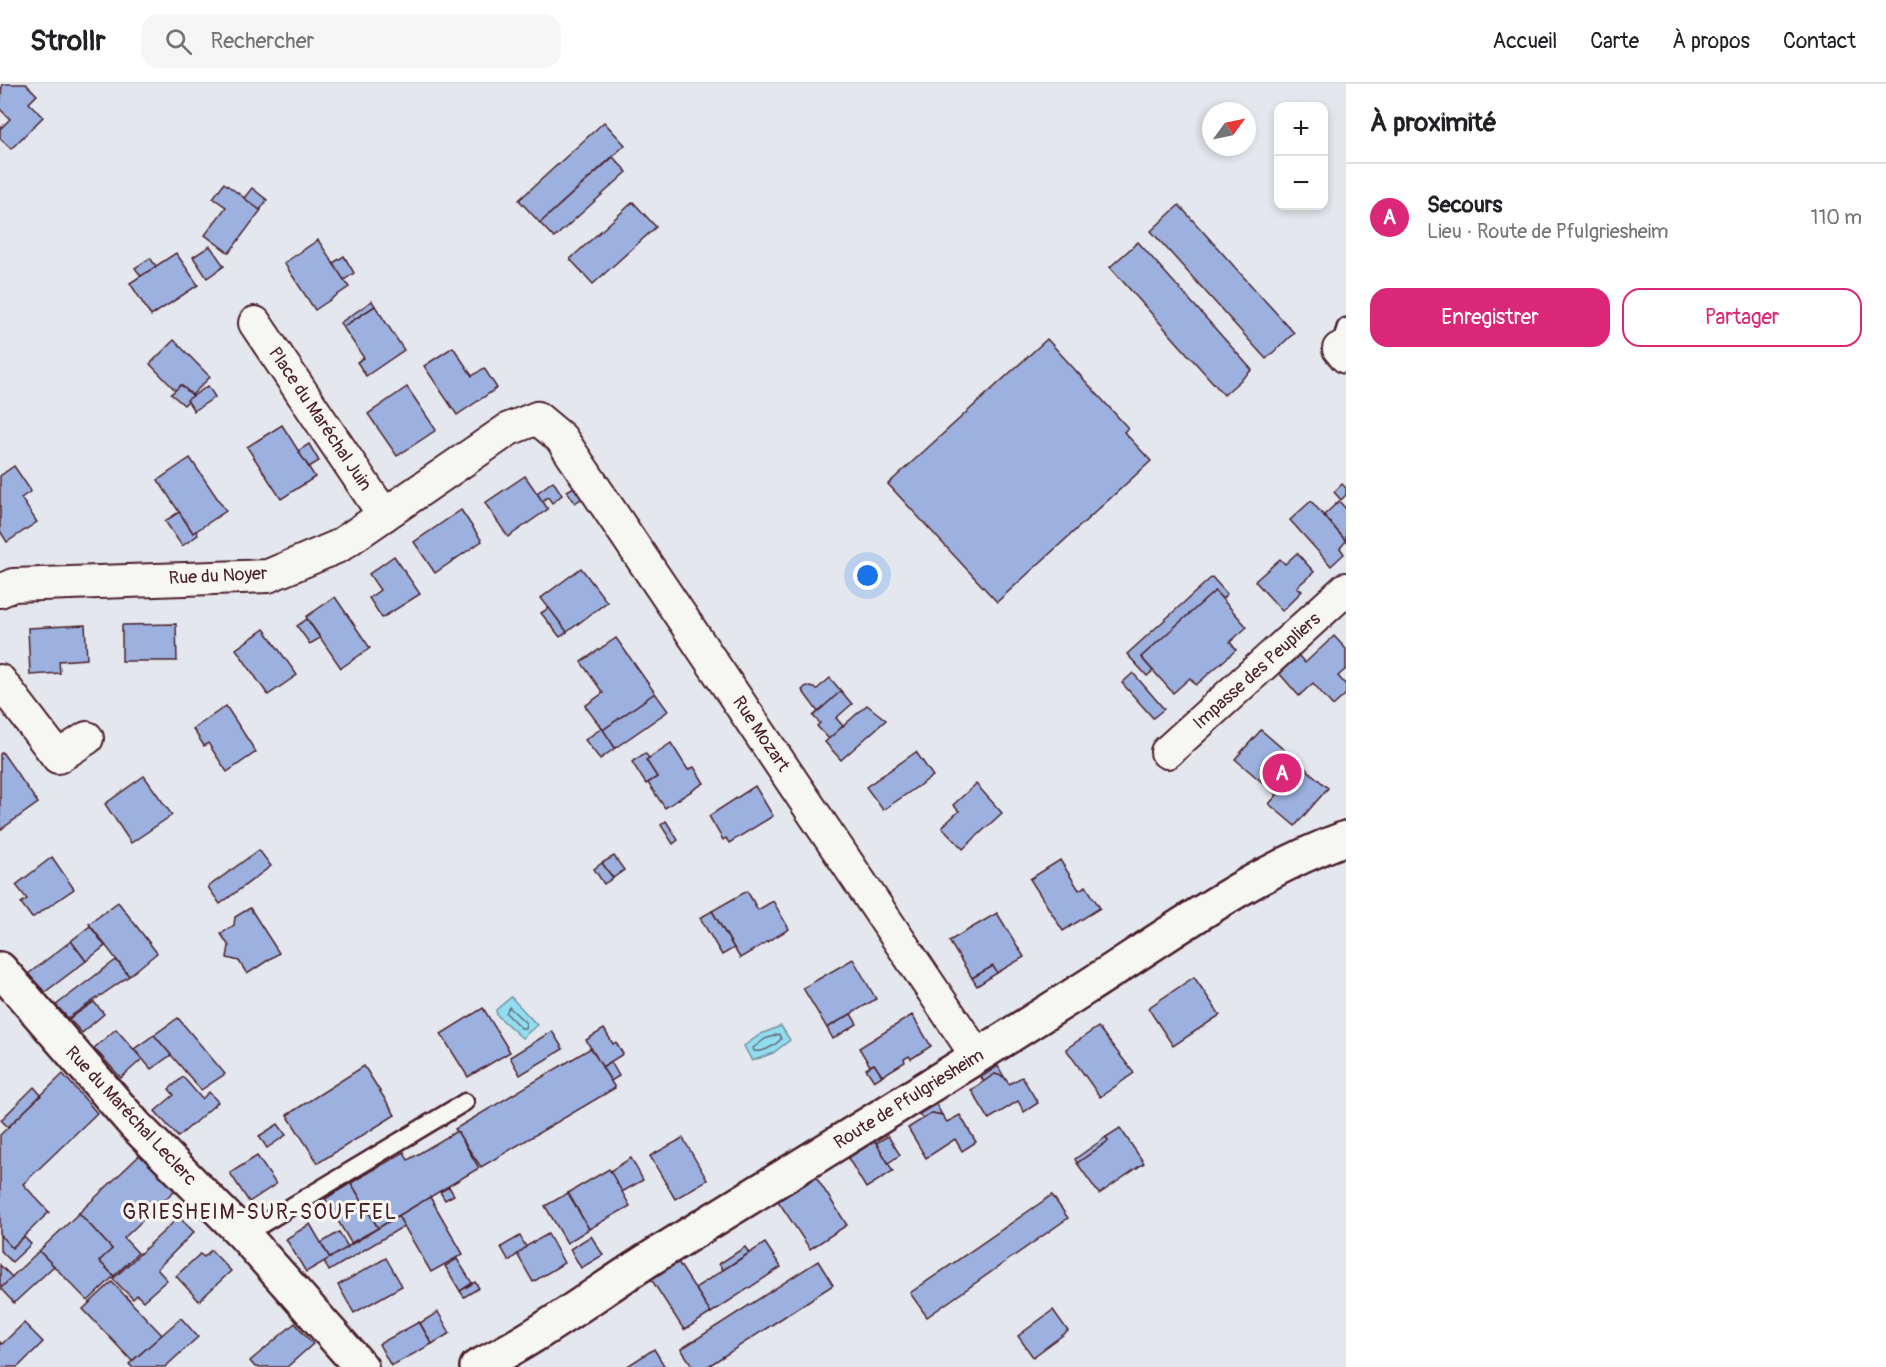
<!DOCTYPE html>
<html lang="fr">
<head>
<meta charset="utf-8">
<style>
	:root { --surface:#fff; --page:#f6f6f6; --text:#202124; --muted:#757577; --line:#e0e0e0; --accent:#db2777 }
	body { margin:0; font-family:Pangolin,sans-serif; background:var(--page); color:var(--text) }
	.controls { position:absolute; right:18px; top:18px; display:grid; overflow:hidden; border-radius:12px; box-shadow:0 3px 9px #0003 }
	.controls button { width:54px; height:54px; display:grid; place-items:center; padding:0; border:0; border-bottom:2px solid var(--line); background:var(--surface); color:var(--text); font:30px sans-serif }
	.compass { position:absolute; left:1202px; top:18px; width:54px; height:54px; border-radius:50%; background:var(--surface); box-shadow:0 3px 9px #0003; rotate:57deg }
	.you { position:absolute; left:868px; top:492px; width:21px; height:21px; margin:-15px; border:4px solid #fff; border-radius:50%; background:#1a73e8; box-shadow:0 0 0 9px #1a73e833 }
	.badge { display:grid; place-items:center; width:39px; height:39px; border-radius:50%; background:var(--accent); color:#fff; font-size:20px; font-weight:700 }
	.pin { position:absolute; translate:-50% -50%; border:3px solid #fff; box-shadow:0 2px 6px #0006 }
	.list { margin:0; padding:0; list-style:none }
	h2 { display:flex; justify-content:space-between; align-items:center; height:78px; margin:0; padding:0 24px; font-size:26px }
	h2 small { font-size:20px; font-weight:400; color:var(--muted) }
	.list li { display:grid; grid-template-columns:39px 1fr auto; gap:18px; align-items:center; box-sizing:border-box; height:108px; padding:0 24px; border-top:2px solid var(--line) }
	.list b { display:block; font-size:22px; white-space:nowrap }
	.list p { margin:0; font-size:20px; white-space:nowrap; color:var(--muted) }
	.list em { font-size:20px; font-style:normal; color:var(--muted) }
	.actions { display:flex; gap:12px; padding:18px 24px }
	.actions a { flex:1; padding:14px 0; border:2px solid var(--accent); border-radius:18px; text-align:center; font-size:21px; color:var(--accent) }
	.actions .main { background:var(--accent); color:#fff }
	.icon { flex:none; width:33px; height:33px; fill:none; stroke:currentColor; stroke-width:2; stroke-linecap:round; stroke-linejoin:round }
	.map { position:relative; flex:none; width:1346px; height:1283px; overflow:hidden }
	header { display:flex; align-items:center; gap:36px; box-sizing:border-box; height:84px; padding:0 30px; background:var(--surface); border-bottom:2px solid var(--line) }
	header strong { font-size:28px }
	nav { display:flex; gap:33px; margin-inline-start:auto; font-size:21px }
	.search { width:420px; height:54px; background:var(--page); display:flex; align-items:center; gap:15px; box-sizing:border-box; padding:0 21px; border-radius:18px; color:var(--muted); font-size:22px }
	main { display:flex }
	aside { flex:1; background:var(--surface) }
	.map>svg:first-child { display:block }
</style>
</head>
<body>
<header>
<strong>Strollr</strong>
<div class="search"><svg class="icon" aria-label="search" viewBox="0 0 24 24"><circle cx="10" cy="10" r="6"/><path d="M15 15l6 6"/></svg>Rechercher</div>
<nav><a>Accueil</a><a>Carte</a><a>À propos</a><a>Contact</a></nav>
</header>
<main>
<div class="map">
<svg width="1346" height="1283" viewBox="0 0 1346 1283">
	<rect width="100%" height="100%" fill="#e4e8ee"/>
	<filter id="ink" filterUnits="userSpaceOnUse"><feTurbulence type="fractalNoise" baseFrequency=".0167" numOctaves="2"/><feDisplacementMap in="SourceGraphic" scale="12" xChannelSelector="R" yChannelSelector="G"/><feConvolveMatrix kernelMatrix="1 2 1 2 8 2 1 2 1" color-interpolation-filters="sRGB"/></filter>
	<g filter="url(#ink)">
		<g fill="#91def0" stroke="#7592a1" stroke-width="1.5">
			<path d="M511,913L537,941L522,954L497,931L496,926Z"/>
			<path d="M781,942L790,956L773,969L752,977L744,962L761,950Z"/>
		</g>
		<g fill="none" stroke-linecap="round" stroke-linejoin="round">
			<g stroke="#666b7a" stroke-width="1.5">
				<path d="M509,923L526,939L525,944H521L506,929Z"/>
				<path d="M779,950L781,955C776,961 763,969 754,967L753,964L765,955Z"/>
			</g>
		</g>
		<g fill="#9cb1df" stroke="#4a1f2b" stroke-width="1.5">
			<path d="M2,0H26L37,11L29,19L43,33L11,65L0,54V45L10,35L0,25Z"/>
			<path d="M604,38L625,61L540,139L519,116Z"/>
			<path d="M613,73L627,88L554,154L540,139Z"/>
			<path d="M224,99L261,126L229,169L205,151L226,123L213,114Z"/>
			<path d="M252,104L267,116L260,126L244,114Z"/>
			<path d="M633,118L656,143L593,200L570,175Z"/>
			<path d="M1179,121L1294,249L1266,275L1151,147Z"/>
			<path d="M318,156L349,203L315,226L284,179Z"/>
			<path d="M1138,158L1252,286L1224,311L1110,183Z"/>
			<path d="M210,162L224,182L207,194L193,173Z"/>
			<path d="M176,169L198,201L151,232L130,199Z"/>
			<path d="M344,172L354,189L344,196L333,179Z"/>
			<path d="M150,174L156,182L141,192L135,184Z"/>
			<path d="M372,217L375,222L343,243L340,239Z"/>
			<path d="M375,222L404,266L366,292L357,278L364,274L343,243Z"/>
			<path d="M1047,255L1128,344L1124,348L1151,377L997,518L888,400Z"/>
			<path d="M174,256L210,293L192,311L181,301L176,307L150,280Z"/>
			<path d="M453,263L472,292L484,284L497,304L457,331L424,282Z"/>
			<path d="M181,301L193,312L184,321L171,310Z"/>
			<path d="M208,302L215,313L194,327L187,316Z"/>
			<path d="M407,303L436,346L397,372L368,330Z"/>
			<path d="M282,341L315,393L281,415L247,363Z"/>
			<path d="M309,360L319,377L309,383L298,367Z"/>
			<path d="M190,374L226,427L193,449L158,396Z"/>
			<path d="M14,382L31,407L21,414L37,438L7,458L0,447V392Z"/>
			<path d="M525,392L548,425L508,453L485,419Z"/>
			<path d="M553,397L562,411L552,419L548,413L542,417L537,409Z"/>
			<path d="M1342,400L1346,404V411L1341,416L1334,408Z"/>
			<path d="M574,403L582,414L575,419L567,407Z"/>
			<path d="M1311,417L1346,457L1340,464L1344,470L1331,482L1290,436Z"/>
			<path d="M1339,417L1346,425V457L1324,431Z"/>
			<path d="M461,426L482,457L435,489L414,458Z"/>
			<path d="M179,428L193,449L196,447L198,451L182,462L165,437Z"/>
			<path d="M1297,469L1314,488L1297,503L1302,507L1282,527L1255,497L1280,475L1285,480Z"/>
			<path d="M394,472L420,510L382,534L369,514L380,506L369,490Z"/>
			<path d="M581,484L607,518L567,548L541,514Z"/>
			<path d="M1212,493L1227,510L1222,515L1215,507L1141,573L1153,587L1147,592L1127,570Z"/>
			<path d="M1215,507L1247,543L1230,558L1236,566L1196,601L1190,594L1173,609L1141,573Z"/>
			<path d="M335,513L370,564L341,584L306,533Z"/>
			<path d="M549,524L567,548L560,553L541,529Z"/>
			<path d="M307,535L320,554L310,560L297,542Z"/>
			<path d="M176,540L177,577H122V541Z"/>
			<path d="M85,541L87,575L59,577L60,589L30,591L28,544Z"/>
			<path d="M264,545L297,591L268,611L236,565Z"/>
			<path d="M1334,552L1346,565V585L1338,592L1346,601V610L1333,622L1313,599L1299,612L1279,589L1299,572L1305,579Z"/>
			<path d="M616,554L655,609L603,646L585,622L603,609L581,578Z"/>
			<path d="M1133,589L1164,625L1153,634L1122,599Z"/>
			<path d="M830,594L841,607L818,628L802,606L806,602L817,605Z"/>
			<path d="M841,607L852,620L836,634L843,642L829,655L817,642L820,639L813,632Z"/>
			<path d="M655,609L668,627L615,664L603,646Z"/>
			<path d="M867,621L886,636L841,676L825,658Z"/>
			<path d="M226,622L256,668L227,688L208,659L204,662L193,645Z"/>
			<path d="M602,644L615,664L600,675L585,656Z"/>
			<path d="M1261,646L1328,704L1295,742L1269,720L1277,711L1235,675Z"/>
			<path d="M671,659L688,686L694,683L704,699L665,724L648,699L657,693L646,676Z"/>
			<path d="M2,668L38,719L0,746V670Z"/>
			<path d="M916,668L933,692L883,726L866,703Z"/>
			<path d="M645,669L649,674L646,676L657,693L646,700L632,678Z"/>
			<path d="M144,692L172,731L131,759L105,720Z"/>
			<path d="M976,700L1002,729L963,765L942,743L959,727L953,721Z"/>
			<path d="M755,702L773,732L729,759L726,754L723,756L709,732Z"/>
			<path d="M666,737L678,756L673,760L661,741Z"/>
			<path d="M259,766L271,782L220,820L208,803Z"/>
			<path d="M614,772L624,786L613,794L602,779Z"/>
			<path d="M52,773L74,805L32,834L21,819L27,815L16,801Z"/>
			<path d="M1060,776L1079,806L1086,802L1100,824L1063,847L1030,795Z"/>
			<path d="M602,779L613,794L604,800L594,785Z"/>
			<path d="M747,807L758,826L773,817L789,845L740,874L712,827Z"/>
			<path d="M118,818L157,869L129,892L89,840Z"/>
			<path d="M250,824L279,869L247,890L239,877L227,874L229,862L221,850L234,841L235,833Z"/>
			<path d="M712,827L734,864L722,871L700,834Z"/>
			<path d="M997,829L1024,873L997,889L993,882L972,894L949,857Z"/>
			<path d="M90,842L105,862L86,877L71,857Z"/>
			<path d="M71,857L86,877L45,908L28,890Z"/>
			<path d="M853,875L876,915L827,944L803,904Z"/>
			<path d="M116,876L129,892L68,934L56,921Z"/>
			<path d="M993,882L997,889L977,902L972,894Z"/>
			<path d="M1194,893L1220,931L1173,962L1148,924Z"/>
			<path d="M94,918L104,930L82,949L69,935Z"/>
			<path d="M483,924L510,968L468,993L441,950Z"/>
			<path d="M851,930L857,940L833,955L827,944Z"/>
			<path d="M912,931L931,962L911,975L909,972L904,975L905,978L882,992L874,980L870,982L859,964Z"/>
			<path d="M178,934L225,990L201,1006L154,951Z"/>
			<path d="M1098,943L1134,989L1100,1013L1066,965Z"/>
			<path d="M116,945L142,975L121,994L94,964Z"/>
			<path d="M604,945L613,960L616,958L623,970L602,983L586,956Z"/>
			<path d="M552,947L563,965L520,991L510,973Z"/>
			<path d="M154,951L171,971L151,985L134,965Z"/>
			<path d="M591,964L615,1004L481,1083L455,1045Z"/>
			<path d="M611,978L619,992L611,997L602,983Z"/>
			<path d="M874,980L882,992L874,997L866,985Z"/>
			<path d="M364,982L395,1031L318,1079L287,1031Z"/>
			<path d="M998,982L1004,993L995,990L984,998L981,993Z"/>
			<path d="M63,990L97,1029L23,1100L49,1128L12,1164L0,1151V1051Z"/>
			<path d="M995,990L1004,993L1009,1000L1022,993L1038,1019L1024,1028L1018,1017L989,1035L971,1006Z"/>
			<path d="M183,993L202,1015L209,1008L218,1018L178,1053L155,1027L174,1011L169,1005Z"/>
			<path d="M34,1003L41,1011L8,1043L1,1036Z"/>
			<path d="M936,1020L942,1031L932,1029L923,1035L919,1030Z"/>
			<path d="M932,1029L942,1031L947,1038L960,1031L976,1058L962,1067L955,1055L926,1074L908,1044Z"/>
			<path d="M278,1040L286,1051L267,1064L259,1052Z"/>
			<path d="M1120,1044L1144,1079L1099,1110L1077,1079L1108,1057L1106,1053Z"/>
			<path d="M457,1047L479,1084L378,1144L351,1099L404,1068L408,1076Z"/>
			<path d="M888,1052L900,1071L888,1079L876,1059Z"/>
			<path d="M1106,1053L1108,1057L1077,1079L1075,1075Z"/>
			<path d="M683,1054L707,1096L675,1115L650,1072Z"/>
			<path d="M875,1057L893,1087L866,1104L848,1074Z"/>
			<path d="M141,1070L175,1106L124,1154L138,1169L114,1192L99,1177L112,1165L79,1129Z"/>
			<path d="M257,1072L276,1100L249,1118L230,1089Z"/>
			<path d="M631,1074L643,1096L622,1108L610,1087Z"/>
			<path d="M609,1085L630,1122L589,1145L568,1109Z"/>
			<path d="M816,1093L847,1141L810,1165L778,1117Z"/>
			<path d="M351,1099L378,1144L351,1159L325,1115Z"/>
			<path d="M449,1103L454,1111L445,1116L440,1108Z"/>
			<path d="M568,1109L589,1145L567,1159L545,1122Z"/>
			<path d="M1052,1111L1068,1134L927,1233L910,1209Z"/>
			<path d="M430,1113L463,1170L431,1188L398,1132Z"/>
			<path d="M79,1129L112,1165L99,1177L114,1192L88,1217L39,1167Z"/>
			<path d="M398,1132L404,1142L329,1187L324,1177Z"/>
			<path d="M179,1133L194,1148L157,1185L167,1196L143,1217L137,1211L133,1215L113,1195Z"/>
			<path d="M310,1140L330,1174L306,1188L286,1155Z"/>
			<path d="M339,1148L348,1163L330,1174L321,1159Z"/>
			<path d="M548,1150L564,1179L533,1198L516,1168Z"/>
			<path d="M0,1151L12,1164L24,1153L31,1160L12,1178L0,1166Z"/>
			<path d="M520,1152L526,1163L509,1177L501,1163Z"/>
			<path d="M591,1152L603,1171L581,1184L570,1165Z"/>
			<path d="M765,1159L781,1183L711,1229L695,1204Z"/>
			<path d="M745,1163L749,1169L723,1186L719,1180Z"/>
			<path d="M211,1166L231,1187L199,1217L176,1192L200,1170L204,1173Z"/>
			<path d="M39,1167L54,1182L14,1219L0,1204Z"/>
			<path d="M386,1174L402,1202L354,1229L338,1201Z"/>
			<path d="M457,1175L472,1199L460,1207L445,1182Z"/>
			<path d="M818,1177L833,1201L707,1283H693L681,1265Z"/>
			<path d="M678,1178L711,1229L684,1246L651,1195Z"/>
			<path d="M0,1181L12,1193L2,1203L0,1201Z"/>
			<path d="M112,1198L162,1251L132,1277L83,1225Z"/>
			<path d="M475,1198L479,1204L464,1213L460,1207Z"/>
			<path d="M1053,1226L1068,1247L1033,1273L1018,1252Z"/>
			<path d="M438,1228L450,1249L432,1260L420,1239Z"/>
			<path d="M181,1234L198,1253L165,1283H132L129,1280Z"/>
			<path d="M419,1238L432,1260L391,1282L379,1260Z"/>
			<path d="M24,1239L43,1258L18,1283H0V1258L2,1260Z"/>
			<path d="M295,1239L313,1260L287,1283H255L250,1277Z"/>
			<path d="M654,1265L665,1283H626Z"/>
		</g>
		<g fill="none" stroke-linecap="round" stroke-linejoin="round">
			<g stroke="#4a1f2b" stroke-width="21">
				<g id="service">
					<path d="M1339,265L1346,243"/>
					<path d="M244,1151L465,1018"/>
				</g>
			</g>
			<g stroke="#4a1f2b" stroke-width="36">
				<g id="minor">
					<path d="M255,239L384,431"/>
					<path d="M1339,265L1346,273"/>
					<path d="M0,507L13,501L268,492L339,462L509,345L537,334L561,354L977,972"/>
					<path d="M0,597L58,673L87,654"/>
					<path d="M1167,668L1346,505"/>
				</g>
			</g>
			<g stroke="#4a1f2b" stroke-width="38">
				<g id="tertiary">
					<path d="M0,885L135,1041L244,1151L361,1283"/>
					<path d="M477,1283C541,1252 598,1207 659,1169C801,1082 944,994 1085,904C1170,850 1251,789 1346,754"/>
				</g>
			</g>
			<use href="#service" stroke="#f6f6f2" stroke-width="16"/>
			<use href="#minor" stroke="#f6f6f2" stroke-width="32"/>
			<use href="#tertiary" stroke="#f6f6f2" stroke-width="33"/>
		</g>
	</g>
	<g text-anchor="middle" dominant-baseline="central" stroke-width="6" stroke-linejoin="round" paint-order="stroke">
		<g font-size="18" fill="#4a1f2b" stroke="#f6f6f2">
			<text transform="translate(320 335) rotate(56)">Place du Maréchal Juin</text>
			<text transform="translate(218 492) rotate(-3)">Rue du Noyer</text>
			<text transform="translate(1257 587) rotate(-42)">Impasse des Peupliers</text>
			<text transform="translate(761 650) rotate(56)">Rue Mozart</text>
			<text transform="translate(909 1015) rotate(-32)">Route de Pfulgriesheim</text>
			<text transform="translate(131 1032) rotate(47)">Rue du Maréchal Leclerc</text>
		</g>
		<g font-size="21" letter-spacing="1.5" fill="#4a1f2b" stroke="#f6f6f2">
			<text x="260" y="1128">GRIESHEIM-SUR-SOUFFEL</text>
		</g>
	</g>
</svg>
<div class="controls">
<button>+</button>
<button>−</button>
</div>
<svg class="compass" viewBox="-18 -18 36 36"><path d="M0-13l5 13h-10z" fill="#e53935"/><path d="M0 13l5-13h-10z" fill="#757577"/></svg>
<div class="you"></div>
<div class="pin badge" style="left:1282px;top:689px">A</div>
</div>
<aside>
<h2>À proximité<small></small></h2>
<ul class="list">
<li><span class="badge">A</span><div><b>Secours</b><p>Lieu · Route de Pfulgriesheim</p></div><em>110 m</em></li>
</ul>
<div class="actions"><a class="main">Enregistrer</a><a>Partager</a></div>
</aside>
</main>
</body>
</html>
